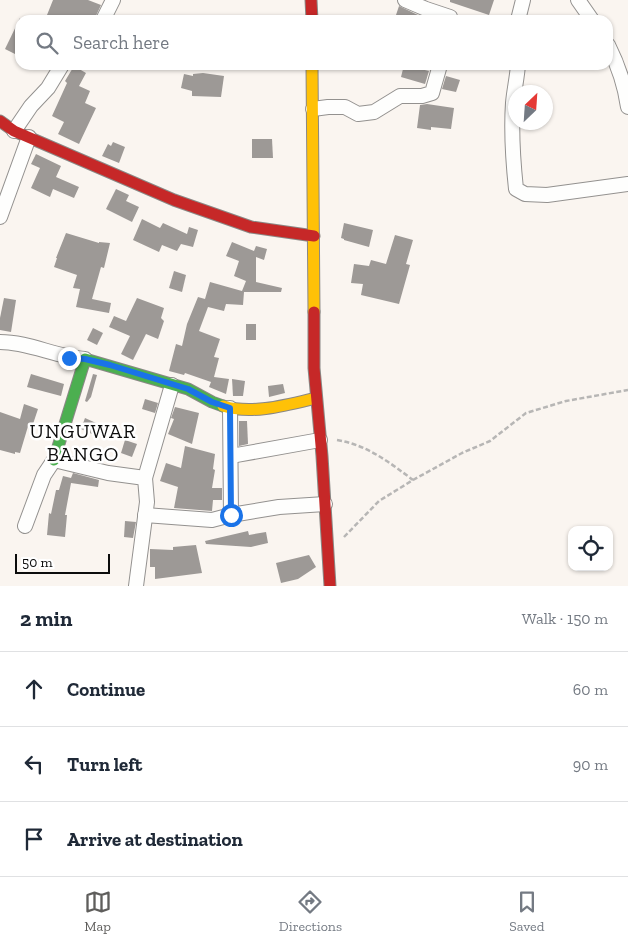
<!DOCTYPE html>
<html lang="en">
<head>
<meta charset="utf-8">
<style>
	:root { --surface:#fff; --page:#f6f6f7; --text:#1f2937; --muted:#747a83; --line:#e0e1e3; --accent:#5f5e5c }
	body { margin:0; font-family:"Zilla Slab",serif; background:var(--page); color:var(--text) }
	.controls { position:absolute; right:15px; bottom:15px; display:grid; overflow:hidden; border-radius:10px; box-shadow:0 1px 4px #0004 }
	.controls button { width:45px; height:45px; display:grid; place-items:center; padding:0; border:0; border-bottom:1px solid var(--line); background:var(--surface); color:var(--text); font:25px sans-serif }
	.compass { position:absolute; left:508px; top:85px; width:45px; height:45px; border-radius:50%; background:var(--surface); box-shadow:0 1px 4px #0004; rotate:25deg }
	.scale { position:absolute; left:15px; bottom:12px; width:95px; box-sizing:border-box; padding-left:5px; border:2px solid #0c0c0c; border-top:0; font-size:14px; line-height:18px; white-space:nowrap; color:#0c0c0c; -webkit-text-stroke:4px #fff; paint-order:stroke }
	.stop { position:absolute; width:15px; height:15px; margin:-11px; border:4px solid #1a73e8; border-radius:50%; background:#fff }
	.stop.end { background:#1a73e8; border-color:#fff; box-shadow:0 1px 5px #0008 }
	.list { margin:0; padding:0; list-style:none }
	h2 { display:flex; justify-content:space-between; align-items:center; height:65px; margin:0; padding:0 20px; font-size:21px }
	h2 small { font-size:16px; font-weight:400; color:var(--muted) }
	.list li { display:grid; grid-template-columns:32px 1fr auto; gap:15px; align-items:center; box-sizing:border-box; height:75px; padding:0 20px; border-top:1px solid var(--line) }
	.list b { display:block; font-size:19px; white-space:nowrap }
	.list em { font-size:16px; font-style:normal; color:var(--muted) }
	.icon { flex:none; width:28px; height:28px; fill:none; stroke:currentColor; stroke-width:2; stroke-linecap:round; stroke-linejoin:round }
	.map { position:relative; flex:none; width:628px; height:586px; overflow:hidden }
	.search { position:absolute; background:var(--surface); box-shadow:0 1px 4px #0004; left:15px; right:15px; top:15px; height:55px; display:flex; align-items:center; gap:12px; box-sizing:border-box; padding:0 18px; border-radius:15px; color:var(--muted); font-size:19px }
	.sheet { height:290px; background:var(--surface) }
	nav { display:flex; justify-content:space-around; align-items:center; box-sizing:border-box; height:70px; border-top:1px solid var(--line); background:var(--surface); font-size:14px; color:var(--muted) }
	nav a { display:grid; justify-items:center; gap:2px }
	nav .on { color:var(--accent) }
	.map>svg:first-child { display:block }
</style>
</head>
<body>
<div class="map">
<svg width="628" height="586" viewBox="0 0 628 586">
	<rect width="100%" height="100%" fill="#faf5f0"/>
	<g fill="#9d9996">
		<path d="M53,0H88L101,5L94,20H45Z"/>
		<path d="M450,0H494L489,15L450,2Z"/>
		<path d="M399,6L418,15L416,20L396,15Z"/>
		<path d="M20,18V49L17,55L5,49Z"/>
		<path d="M404,65L429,71L425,84L401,77Z"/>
		<path d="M74,66L86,73L79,86L90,91L85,103L96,108L79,144L58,134L64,122L52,116L67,83L65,81Z"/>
		<path d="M203,73L224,76L221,97L192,96V91L181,88L184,74L193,76V74Z"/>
		<path d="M446,76L460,80L456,92L442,89Z"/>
		<path d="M427,104L454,108L451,129L431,127V130L417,128L420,105Z"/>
		<path d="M252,139H272L273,158H252Z"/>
		<path d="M113,142L125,147L119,163L102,156L108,144L111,146Z"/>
		<path d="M36,154L61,166L56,177L79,187L74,198L53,189L50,197L31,188L40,168L31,164Z"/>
		<path d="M116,189L129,195L126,201L139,207L132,222L106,209Z"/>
		<path d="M142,219L160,228L163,223L187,234L189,227L198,230L193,247L181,244L177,251L162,245L159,252L133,240Z"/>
		<path d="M344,223L373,230L369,247L344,240V239L341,238Z"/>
		<path d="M66,233L99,243V242L110,243L104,268L101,267L92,299L111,303L109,313L76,307L80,289L73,288L77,275L54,267L57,258H56Z"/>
		<path d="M395,235L413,240L406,264L410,265L399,304L361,295L363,284L351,283L354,264L369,266L371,260L386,264Z"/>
		<path d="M232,242L254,251L256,246L267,249L264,260L256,257V282L282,288L281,292H244L243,305L226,304L224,311L208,307L199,331L220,339L214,357L219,358L214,377L229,379L226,394L209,387L211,382L185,373L184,375L169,371L176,344L182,346L187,324L198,297L205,299L210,282L242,291L246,281L234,276L239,261L226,256Z"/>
		<path d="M174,271L186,275L182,292L169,288Z"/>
		<path d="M4,298L16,300L11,332L0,330V318Z"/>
		<path d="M137,298L164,308L161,318L164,321L158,339L146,334L133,360L121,354L130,336L109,327L114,316L126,321Z"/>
		<rect x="246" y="324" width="10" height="16"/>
		<path d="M93,328L103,333L97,345L87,340Z"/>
		<path d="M31,374L64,384L61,396L27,387Z"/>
		<path d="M93,374L97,375L91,397L87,402L85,401Z"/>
		<path d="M232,379L245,381L243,396H233Z"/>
		<path d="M283,384L285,393L269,397L268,386Z"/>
		<path d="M145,399L158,403L155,413L142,409Z"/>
		<path d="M24,404L38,409L33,424L29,423L20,453L15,452V454L0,450V412L20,419Z"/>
		<path d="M175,407L199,413L192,444L168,434L174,419L171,418Z"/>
		<path d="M85,418L96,423L92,434L81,429Z"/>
		<path d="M239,421H247L248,444L239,446Z"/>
		<path d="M125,440L137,444L132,457L121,453Z"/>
		<path d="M185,446L215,454L213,469L215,470L212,488H222V500H213L212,511L174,508L178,487L160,481L166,463L181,468Z"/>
		<path d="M73,473L99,480L98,487L71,483L65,515H67L65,537L47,535L49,513L51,514L56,490H59L63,476L71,478Z"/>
		<path d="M125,521L136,522L133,538L124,537Z"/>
		<path d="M248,531L249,535L266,532L268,543L251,547L206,544L205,541Z"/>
		<path d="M196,545L202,573L155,579V567H150V549L173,550V547Z"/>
		<path d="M309,555L316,567L298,579L281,583L276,563Z"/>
	</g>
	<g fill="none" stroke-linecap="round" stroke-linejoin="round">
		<g stroke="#93918f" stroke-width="16">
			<g id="street">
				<path d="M405,0L426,9L450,17V20"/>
				<path d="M578,0L592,20"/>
				<path d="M103,20L113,0"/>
				<path d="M518,20L523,0"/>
				<path d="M608,45C618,65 625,85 628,107"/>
				<path d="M518,65C517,78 514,91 513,103C511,132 513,161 516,189L525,194L547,195L628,184"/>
				<path d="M313,109L328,107H345L358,114L374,112L400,96H422L432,93L440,65"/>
				<path d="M14,131L31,106L48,88L62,65"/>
				<path d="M0,217L29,137"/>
				<path d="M0,342C29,342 56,357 85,359"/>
				<path d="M230,408L231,515"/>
				<path d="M231,456L320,440"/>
				<path d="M145,478L172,385"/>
				<path d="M145,515L212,520L231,515L279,507L325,504"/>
				<path d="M25,526L44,475L54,460L108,473L145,478L147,502L136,586"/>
			</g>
		</g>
		<g stroke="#8a8885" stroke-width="13">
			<path id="fast" d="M54,460L85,359L188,389L212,402L223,406"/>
		</g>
		<g stroke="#8a8885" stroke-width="13">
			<g id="slow">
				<path d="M312,65L314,312"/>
				<path d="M223,406C252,415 287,405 316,398"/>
			</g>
		</g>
		<g stroke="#8a8885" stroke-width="13">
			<g id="jam">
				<path d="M311,0L312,20"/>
				<path d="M0,121L14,131L174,200L251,227L314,236"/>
				<path d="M314,312V368L322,456L330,586"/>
			</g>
		</g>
		<g stroke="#b7b6b5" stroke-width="2.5" stroke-dasharray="5 2.5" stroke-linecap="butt">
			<path d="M337,440C367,445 389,462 413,480"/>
			<path d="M344,537L379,501L413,480L462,453L490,441L526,413L566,401L628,390"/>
		</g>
		<use href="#street" stroke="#fefefd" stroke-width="14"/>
		<use href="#fast" stroke="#4caf50" stroke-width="11"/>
		<use href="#slow" stroke="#ffc107" stroke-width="11"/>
		<use href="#jam" stroke="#c62828" stroke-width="11"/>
	</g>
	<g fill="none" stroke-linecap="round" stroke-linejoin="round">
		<path stroke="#1a73e8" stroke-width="6" d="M69,358L85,359L110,365L188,389L212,402L230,408L231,515"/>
	</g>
	<g text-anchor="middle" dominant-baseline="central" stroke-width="5" stroke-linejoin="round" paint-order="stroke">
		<g font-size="20" letter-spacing="1" fill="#0c0c0c" stroke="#fff">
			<text x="83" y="431">UNGUWAR<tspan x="83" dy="23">BANGO</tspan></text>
		</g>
	</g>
</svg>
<div class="controls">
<button><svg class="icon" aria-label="locate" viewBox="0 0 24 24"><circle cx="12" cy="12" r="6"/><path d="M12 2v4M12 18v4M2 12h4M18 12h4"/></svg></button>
</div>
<svg class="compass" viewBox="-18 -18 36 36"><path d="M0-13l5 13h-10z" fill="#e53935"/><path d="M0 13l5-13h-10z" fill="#747a83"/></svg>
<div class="scale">50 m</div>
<div class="stop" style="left:231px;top:515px"></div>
<div class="stop end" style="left:69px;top:358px"></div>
<div class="search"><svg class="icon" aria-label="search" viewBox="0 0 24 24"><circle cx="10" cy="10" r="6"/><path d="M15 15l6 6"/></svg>Search here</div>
</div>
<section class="sheet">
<h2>2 min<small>Walk · 150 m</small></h2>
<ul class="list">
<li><svg class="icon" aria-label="ahead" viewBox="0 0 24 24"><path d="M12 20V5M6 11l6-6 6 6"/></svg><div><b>Continue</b></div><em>60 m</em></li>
<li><svg class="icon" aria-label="left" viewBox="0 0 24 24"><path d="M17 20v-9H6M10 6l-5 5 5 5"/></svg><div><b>Turn left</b></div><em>90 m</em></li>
<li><svg class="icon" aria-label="arrive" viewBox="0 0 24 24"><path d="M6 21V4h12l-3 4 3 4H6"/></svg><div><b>Arrive at destination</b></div></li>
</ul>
</section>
<nav>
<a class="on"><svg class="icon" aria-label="map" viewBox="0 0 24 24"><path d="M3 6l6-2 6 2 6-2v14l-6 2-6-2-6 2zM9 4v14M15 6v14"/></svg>Map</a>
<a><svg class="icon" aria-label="directions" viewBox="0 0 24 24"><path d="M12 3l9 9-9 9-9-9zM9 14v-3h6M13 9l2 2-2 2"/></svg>Directions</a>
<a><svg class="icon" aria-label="saved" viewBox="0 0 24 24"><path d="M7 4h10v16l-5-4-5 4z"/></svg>Saved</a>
</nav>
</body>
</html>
